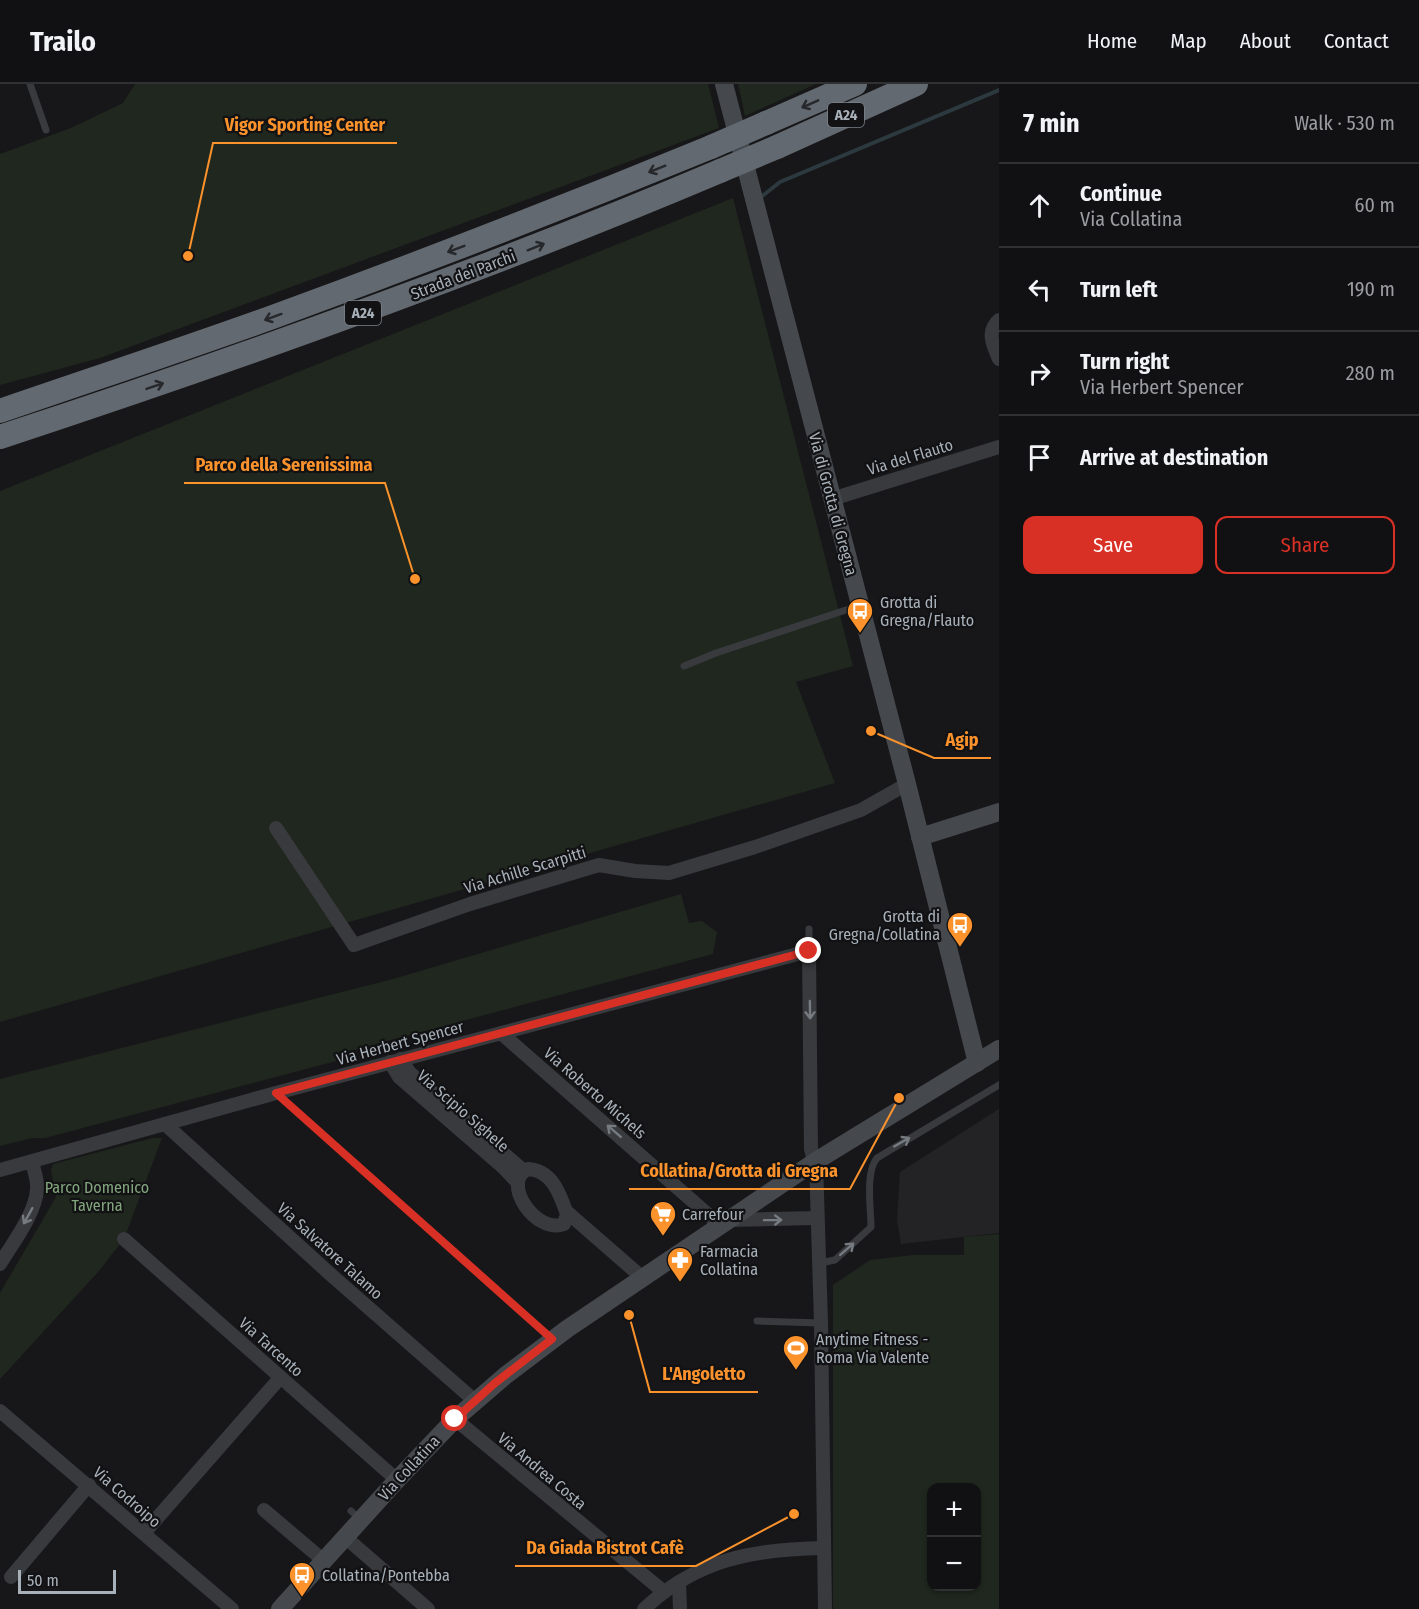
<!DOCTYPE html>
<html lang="en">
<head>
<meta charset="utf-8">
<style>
	:root { --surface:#111113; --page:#1a1a1c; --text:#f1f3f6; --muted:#9c9da0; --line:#303133; --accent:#d93025 }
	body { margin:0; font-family:"Fira Sans Condensed",sans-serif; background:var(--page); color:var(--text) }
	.controls { position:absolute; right:18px; bottom:18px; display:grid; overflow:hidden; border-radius:12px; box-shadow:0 2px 4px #0004 }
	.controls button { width:54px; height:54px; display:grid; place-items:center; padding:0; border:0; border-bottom:2px solid var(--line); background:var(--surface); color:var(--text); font:30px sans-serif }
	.scale { position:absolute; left:18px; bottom:15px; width:98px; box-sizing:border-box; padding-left:6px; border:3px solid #a8b1ba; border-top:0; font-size:16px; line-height:21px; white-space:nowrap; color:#a8b1ba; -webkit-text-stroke:4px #121214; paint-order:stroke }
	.stop { position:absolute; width:18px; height:18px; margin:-14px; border:4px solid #d93025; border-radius:50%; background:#fff }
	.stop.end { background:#d93025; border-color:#fff; box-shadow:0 2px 6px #0008 }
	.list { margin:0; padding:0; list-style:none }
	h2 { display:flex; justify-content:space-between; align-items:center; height:78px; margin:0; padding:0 24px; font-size:26px }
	h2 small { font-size:20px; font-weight:400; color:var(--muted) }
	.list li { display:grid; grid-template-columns:39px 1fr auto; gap:18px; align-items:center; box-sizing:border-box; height:84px; padding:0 24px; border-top:2px solid var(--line) }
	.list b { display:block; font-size:22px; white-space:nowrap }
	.list p { margin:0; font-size:20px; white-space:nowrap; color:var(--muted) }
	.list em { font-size:20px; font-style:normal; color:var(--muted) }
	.actions { display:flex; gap:12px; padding:18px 24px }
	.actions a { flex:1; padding:14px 0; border:2px solid var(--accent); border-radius:12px; text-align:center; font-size:21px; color:var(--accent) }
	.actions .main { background:var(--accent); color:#fff }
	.icon { flex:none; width:33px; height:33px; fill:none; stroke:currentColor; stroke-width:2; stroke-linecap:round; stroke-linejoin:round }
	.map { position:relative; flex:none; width:999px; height:1525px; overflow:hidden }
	header { display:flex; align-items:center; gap:36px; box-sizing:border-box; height:84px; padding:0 30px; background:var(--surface); border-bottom:2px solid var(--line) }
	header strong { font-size:28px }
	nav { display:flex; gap:33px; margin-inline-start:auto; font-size:21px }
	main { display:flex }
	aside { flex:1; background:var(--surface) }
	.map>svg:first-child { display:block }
</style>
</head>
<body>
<header>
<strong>Trailo</strong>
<nav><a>Home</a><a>Map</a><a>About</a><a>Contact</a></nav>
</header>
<main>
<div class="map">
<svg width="999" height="1525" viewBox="0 0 999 1525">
	<rect width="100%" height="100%" fill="#171719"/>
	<path fill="#232326" d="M999,1025V1149L901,1160L897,1136L900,1088Z"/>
	<g fill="#1f271e" fill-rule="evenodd">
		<path d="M135,0H708L719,44L100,274L0,301V70L71,44L123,19Z"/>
		<path d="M738,0H816L745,32Z"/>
		<path d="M733,114L853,582L796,598L835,699L0,938V407Z"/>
		<path d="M681,810L689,839L702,837L717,848L713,870L343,969L344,975L45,1054H32L0,1062V995L393,895Z"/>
		<path d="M153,1054H162L124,1155L98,1188L0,1295V1209L56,1113L51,1086L53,1080Z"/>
		<path d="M999,1150V1525H833V1201L870,1176L913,1171H964V1153ZM932,1404H976V1502H932Z"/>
	</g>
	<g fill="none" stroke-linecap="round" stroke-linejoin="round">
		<path stroke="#2c393e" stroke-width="4" d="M761,113L780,98L999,6"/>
		<g stroke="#383a3e" stroke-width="7">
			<path d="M30,0L46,46"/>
			<path d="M684,582L716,569L858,522"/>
			<path d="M809,845V867"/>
			<path d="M276,1009L552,1255"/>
			<path d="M820,1179L835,1176L871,1143C871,1125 865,1088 877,1074L999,1001"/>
			<path d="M757,1237L821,1239"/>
			<path d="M351,1427L360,1435"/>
		</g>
		<g stroke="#383a3e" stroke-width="14">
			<path d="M999,236C986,248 993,261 999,275"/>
			<path d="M832,415L999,363"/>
			<path d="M276,744L354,861L470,820L599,781L635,787L669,789L755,763L861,726L907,700"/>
			<path d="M501,949L721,1142"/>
			<path d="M401,975L409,988L524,1087"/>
			<path d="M390,978L399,993L504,1084L518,1099"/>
			<path d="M165,1040L329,1189L475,1317"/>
			<path d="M528,1085C552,1086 560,1110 567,1130L564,1140C536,1151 500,1098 528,1085Z"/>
			<path d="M0,1086L276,1009L809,867L811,1065L813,1073L816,1077L821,1239L825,1525"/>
			<path d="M567,1128L644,1195"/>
			<path d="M729,1136L817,1134"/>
			<path d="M124,1155L397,1396"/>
			<path d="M0,1180C12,1160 36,1129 37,1105C38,1096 34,1087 32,1078"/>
			<path d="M0,1327L232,1525"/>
			<path d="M455,1335L664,1508"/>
			<path d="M264,1426L324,1477"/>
			<path d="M144,1449L280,1294"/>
			<path d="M345,1453L428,1525"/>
			<path d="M11,1493L89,1401"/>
			<path d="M679,1498L680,1525"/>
			<path d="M644,1525C697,1475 754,1465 824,1464"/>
		</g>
		<g stroke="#45494e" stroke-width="18">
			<path d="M724,0L907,700L977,979"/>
			<path d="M920,753L999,728"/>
			<path d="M280,1525L397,1396L455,1335L506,1291L567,1245L816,1077L999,965"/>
		</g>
		<g stroke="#636970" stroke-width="24">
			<path d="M766,39L855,0"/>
			<path d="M777,63L916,0"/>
			<path d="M0,327C90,296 181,266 270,234C418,180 565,123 711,63"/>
			<path d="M0,353C243,273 484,187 720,87"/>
		</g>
		<g stroke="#636970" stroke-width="24">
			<path d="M711,63L766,39"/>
			<path d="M720,87L777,63"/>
		</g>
	</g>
	<defs><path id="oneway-shaft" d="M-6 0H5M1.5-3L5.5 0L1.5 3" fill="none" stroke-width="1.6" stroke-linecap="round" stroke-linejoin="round" transform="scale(1.5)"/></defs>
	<g stroke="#26282b">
		<use href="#oneway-shaft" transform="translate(810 20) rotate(156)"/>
		<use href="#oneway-shaft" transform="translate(657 85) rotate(158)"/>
		<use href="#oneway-shaft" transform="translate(536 163) rotate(-22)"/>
		<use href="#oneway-shaft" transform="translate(456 165) rotate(159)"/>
		<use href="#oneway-shaft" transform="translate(273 233) rotate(160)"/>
		<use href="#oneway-shaft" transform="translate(155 302) rotate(-19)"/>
	</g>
	<g stroke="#767b82">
		<use href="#oneway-shaft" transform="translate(810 926) rotate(89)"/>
		<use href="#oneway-shaft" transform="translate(614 1047) rotate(-139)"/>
		<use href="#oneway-shaft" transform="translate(902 1058) rotate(-30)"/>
		<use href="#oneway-shaft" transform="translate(28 1132) rotate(119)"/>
		<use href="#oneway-shaft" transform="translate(773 1136) rotate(-1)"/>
		<use href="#oneway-shaft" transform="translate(847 1165) rotate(-41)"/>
	</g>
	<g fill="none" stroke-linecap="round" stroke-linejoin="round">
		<path stroke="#d93025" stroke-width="8" d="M455,1335L495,1299L552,1255L276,1009L809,867"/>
	</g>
	<defs>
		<g id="bus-pin" transform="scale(1.35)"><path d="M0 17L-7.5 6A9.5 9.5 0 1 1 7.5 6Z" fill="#fb922c" stroke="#121214"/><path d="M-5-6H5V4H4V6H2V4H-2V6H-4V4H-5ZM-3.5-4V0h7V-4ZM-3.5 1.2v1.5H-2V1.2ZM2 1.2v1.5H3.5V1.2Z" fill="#fff"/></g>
		<g id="supermarket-pin" transform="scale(1.35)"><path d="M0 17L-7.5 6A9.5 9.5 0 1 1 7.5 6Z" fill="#fb922c" stroke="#121214"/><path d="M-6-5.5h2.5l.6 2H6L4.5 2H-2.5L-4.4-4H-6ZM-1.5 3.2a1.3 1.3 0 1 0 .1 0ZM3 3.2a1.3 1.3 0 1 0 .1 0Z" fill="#fff"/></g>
		<g id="pharmacy-pin" transform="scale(1.35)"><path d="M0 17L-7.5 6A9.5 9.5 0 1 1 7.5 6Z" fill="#fb922c" stroke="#121214"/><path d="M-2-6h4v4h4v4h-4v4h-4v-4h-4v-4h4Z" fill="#fff"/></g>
		<g id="stadium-pin" transform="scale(1.35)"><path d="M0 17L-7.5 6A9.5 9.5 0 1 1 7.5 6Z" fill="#fb922c" stroke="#121214"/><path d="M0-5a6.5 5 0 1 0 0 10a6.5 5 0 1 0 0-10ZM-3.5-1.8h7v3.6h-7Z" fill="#fff"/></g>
	</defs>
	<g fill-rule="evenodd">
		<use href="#bus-pin" x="860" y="527"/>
		<use href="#bus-pin" x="960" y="841"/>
		<use href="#supermarket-pin" x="663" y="1130"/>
		<use href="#pharmacy-pin" x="680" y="1176"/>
		<use href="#stadium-pin" x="796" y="1264"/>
		<use href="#bus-pin" x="302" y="1491"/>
	</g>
	<g text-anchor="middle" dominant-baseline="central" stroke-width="4.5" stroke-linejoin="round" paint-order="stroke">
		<g fill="#121214" stroke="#7b8188" stroke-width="1.5">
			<rect x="828" y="19" width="36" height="24" rx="4.5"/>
			<rect x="345" y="217" width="36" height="24" rx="4.5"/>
		</g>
		<g font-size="15" font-weight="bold" fill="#a8b1ba">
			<text x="846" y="31">A24</text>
			<text x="363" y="229">A24</text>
		</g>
		<g font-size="16" fill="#a8b1ba" stroke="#121214">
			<text transform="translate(463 191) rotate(-21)">Strada dei Parchi</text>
			<text transform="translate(910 373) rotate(-17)">Via del Flauto</text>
			<text transform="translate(833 420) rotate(75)">Via di Grotta di Gregna</text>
			<text transform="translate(525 786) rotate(-17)">Via Achille Scarpitti</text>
			<text transform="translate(400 959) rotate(-15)">Via Herbert Spencer</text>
			<text transform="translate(595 1009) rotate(41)">Via Roberto Michels</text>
			<text transform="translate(463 1027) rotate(41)">Via Scipio Sighele</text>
			<text transform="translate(330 1167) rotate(42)">Via Salvatore Talamo</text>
			<text transform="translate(271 1263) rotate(42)">Via Tarcento</text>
			<text transform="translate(409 1384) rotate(-47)">Via Collatina</text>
			<text transform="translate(542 1387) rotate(40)">Via Andrea Costa</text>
			<text transform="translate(127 1413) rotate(41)">Via Codroipo</text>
		</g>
		<g font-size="16" fill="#a8b1ba" stroke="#121214" text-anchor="start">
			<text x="880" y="518">Grotta di<tspan x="880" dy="18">Gregna/Flauto</tspan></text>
			<text x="940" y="832" text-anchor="end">Grotta di<tspan x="940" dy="18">Gregna/Collatina</tspan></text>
			<text x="682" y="1130">Carrefour</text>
			<text x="700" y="1167">Farmacia<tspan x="700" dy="18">Collatina</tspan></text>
			<text x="816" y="1255">Anytime Fitness -<tspan x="816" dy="18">Roma Via Valente</tspan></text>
			<text x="322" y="1491">Collatina/Pontebba</text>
		</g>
		<g font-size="16" fill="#83a67e" stroke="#121214">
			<text x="97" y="1103">Parco Domenico<tspan x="97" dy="18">Taverna</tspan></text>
		</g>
	</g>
	<path fill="none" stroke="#fb922c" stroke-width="2" d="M188 172L213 59H397M415 495L385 399H184M871 647L934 674H991M899 1014L850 1105H629M629 1231L650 1308H758M794 1430L696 1482H515"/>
	<g fill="#fb922c" stroke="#121214" stroke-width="2">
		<circle cx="188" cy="172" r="6"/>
		<circle cx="415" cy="495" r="6"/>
		<circle cx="871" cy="647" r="6"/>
		<circle cx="899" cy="1014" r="6"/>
		<circle cx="629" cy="1231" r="6"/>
		<circle cx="794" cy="1430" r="6"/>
	</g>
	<g font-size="18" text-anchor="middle" font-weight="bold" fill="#fb922c" stroke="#121214" stroke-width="4.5" stroke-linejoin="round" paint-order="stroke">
		<text x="305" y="47">Vigor Sporting Center</text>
		<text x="284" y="387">Parco della Serenissima</text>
		<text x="962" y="662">Agip</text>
		<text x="739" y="1093">Collatina/Grotta di Gregna</text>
		<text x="704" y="1296">L'Angoletto</text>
		<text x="605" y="1470">Da Giada Bistrot Cafè</text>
	</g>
</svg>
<div class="controls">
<button>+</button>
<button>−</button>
</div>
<div class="scale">50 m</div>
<div class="stop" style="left:455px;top:1335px"></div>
<div class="stop end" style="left:809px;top:867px"></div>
</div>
<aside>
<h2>7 min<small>Walk · 530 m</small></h2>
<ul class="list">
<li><svg class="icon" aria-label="ahead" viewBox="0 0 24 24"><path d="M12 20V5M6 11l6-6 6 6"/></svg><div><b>Continue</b><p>Via Collatina</p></div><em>60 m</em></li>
<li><svg class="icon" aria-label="left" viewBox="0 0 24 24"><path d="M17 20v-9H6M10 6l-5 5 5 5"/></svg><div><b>Turn left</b></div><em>190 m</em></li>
<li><svg class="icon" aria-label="right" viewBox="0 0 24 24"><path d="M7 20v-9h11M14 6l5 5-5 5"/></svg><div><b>Turn right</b><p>Via Herbert Spencer</p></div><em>280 m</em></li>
<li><svg class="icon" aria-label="arrive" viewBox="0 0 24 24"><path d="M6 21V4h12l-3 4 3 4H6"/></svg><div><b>Arrive at destination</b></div></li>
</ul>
<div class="actions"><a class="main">Save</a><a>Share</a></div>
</aside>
</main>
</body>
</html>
